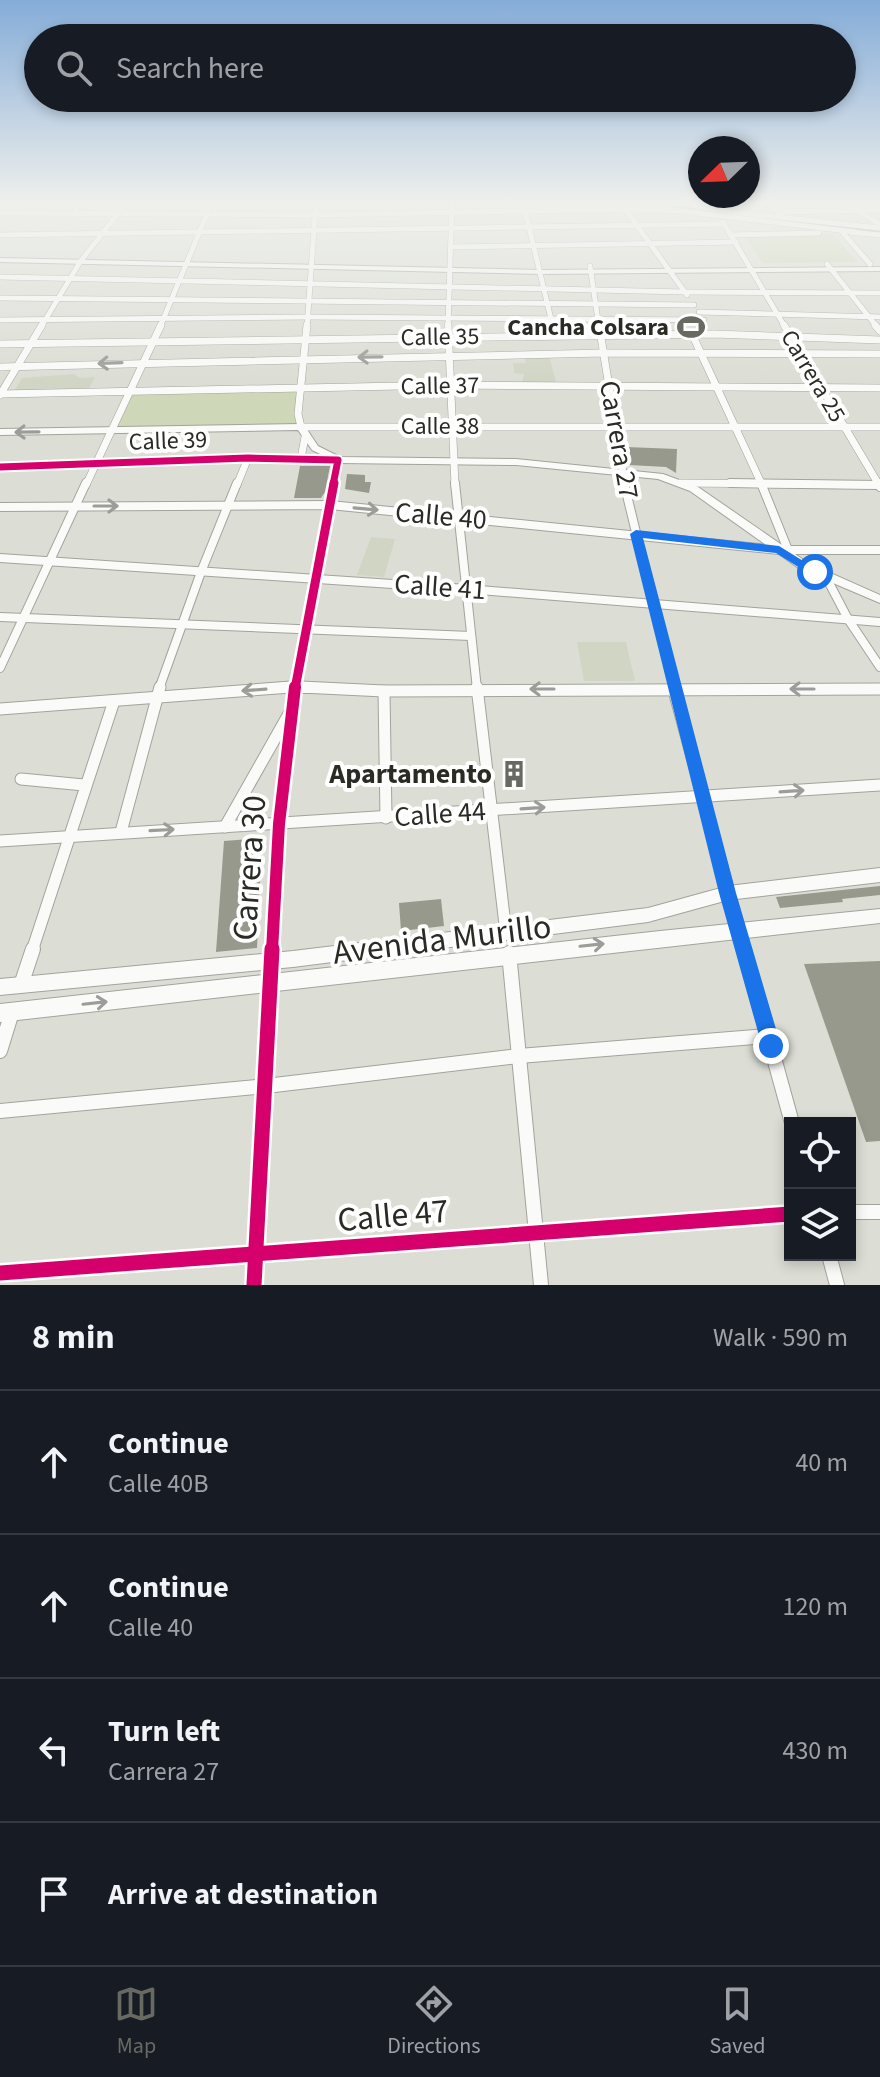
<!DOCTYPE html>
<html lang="en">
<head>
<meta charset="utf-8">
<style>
	:root { --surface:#171b24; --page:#20242c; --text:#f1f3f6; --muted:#9ea1a6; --line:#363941; --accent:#686a62 }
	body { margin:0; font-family:"Source Sans 3",sans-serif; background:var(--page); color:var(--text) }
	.controls { position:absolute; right:24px; bottom:24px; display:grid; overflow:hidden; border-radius:0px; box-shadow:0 4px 12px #0003 }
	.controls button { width:72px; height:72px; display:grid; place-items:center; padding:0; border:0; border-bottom:2px solid var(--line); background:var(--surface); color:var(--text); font:40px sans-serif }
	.compass { position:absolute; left:688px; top:136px; width:72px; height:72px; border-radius:50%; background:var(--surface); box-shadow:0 4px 12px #0003; rotate:247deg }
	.stop { position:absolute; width:24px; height:24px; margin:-18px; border:6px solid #1a73e8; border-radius:50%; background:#fff }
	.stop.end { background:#1a73e8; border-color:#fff; box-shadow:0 2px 8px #0008 }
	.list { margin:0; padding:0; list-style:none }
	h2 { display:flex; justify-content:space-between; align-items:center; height:104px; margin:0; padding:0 32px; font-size:34px }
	h2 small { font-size:26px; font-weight:400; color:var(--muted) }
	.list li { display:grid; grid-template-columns:52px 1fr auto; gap:24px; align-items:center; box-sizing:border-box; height:144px; padding:0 32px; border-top:2px solid var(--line) }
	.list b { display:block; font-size:30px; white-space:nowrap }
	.list p { margin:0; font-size:26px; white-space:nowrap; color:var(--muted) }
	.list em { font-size:26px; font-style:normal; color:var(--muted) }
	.icon { flex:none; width:44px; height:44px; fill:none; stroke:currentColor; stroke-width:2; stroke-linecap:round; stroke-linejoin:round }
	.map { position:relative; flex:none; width:880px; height:1285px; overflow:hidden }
	.search { position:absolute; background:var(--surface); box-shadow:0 4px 12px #0003; left:24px; right:24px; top:24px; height:88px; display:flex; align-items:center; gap:20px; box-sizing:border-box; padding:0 28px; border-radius:44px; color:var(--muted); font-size:30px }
	.sheet { height:680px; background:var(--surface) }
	nav { display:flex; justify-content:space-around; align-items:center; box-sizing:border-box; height:112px; border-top:2px solid var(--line); background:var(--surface); font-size:22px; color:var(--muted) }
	nav a { display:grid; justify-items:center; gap:4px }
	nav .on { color:var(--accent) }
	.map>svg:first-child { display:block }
</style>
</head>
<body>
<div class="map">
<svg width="880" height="1285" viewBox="0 0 880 1285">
	<rect width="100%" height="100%" fill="#dcded5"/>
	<g fill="#d1d5c4">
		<path d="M524,355H549L556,382H522L524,374L514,373L513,363H526Z"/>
		<path d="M74,374L80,378L95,377L89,388L15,390L22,378Z"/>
		<path d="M371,537L395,539L384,577L357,575Z"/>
		<path d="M577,642H626L635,681H584Z"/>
	</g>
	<g fill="#ced7b8">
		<path d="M833,234L857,262L763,263L744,236Z"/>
		<path d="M302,388L301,427L111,431L128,391Z"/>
	</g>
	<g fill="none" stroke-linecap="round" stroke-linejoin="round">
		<g stroke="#91a1bf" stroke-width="5">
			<path d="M665,202L706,212"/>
			<path d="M780,221L880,231"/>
		</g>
	</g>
	<g fill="#96998b">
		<path d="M626,447L677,449L676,473L666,467L629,465Z"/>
		<path d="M300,466H330L325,492L321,498H294Z"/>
		<path d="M347,474L365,475V482H371L369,493L345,489Z"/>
		<path d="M262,838L257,948L216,952L224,841Z"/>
		<path d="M880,886V895L842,899L843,902L780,908L776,897Z"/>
		<path d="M441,899L444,926L401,931L399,903Z"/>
		<path d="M880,961V1141L866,1142L804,964Z"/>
	</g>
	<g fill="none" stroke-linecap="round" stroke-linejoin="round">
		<g stroke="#a2a39c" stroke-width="6">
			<g id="minor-far4">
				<path d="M523,202L551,319"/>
				<path d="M620,202L687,295"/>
				<path d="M676,202L731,212L880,228"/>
				<path d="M767,202L782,216"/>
				<path d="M846,202L880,225"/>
				<path d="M778,212L880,210"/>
				<path d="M0,213L316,215L633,209L681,211L855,232"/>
				<path d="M72,215L81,202"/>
				<path d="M723,222L785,327"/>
				<path d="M850,232L880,235"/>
				<path d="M843,233L870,264"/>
				<path d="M0,235L725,224"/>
				<path d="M730,235L819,233"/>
				<path d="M452,247L736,242"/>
				<path d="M827,264L877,327"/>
				<path d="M590,266L599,327"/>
				<path d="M0,277L685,292L880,293"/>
				<path d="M0,298L694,305"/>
				<path d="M699,312L880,317"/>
				<path d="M0,320L308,317L704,320"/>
				<path d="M41,327L80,262L127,202"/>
				<path d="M160,327L212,202"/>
				<path d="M307,327L316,202"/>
				<path d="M448,327L452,202"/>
			</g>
		</g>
		<g stroke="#a2a39c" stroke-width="8">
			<g id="minor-far3">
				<path d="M307,325L298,414L301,427H880"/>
				<path d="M448,325L455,485"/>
				<path d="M599,325L625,485"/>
				<path d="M784,325L879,485"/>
				<path d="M875,325L880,331"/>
				<path d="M692,334L762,485"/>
				<path d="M0,344L714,334L880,340"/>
				<path d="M0,367L603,353L880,354"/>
				<path d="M0,394L449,385L880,388"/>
				<path d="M0,395L42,325"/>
				<path d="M302,453L305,437"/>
				<path d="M0,467L248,458L338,460L333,485"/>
				<path d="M680,483L880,485"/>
				<path d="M86,485L161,325"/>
				<path d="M237,485L248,458"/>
			</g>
		</g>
		<g stroke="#a2a39c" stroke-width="10">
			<g id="minor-far2">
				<path d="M455,483L477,689"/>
				<path d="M624,483L674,689"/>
				<path d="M730,483L880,485"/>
				<path d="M761,483L788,550"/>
				<path d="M878,483L880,487"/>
				<path d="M0,507L330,505L779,550H880"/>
				<path d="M0,558L467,589L880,622"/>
				<path d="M826,577L848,619L880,667"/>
				<path d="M0,617L471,636"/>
				<path d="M0,668L86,483"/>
				<path d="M159,689L201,572L237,483"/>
				<path d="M264,689H346"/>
				<path d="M295,689L334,483"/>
				<path d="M808,689H880"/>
			</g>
		</g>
		<g stroke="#a2a39c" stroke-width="13">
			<g id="minor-far1">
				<path d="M301,687L384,691L880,689"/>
				<path d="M477,687L506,933"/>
				<path d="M673,687L745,951"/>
				<path d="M384,691L386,818"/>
				<path d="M0,709L291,687"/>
				<path d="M21,779L84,785"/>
				<path d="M225,827L290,712"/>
				<path d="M121,832L160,687"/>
				<path d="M0,841L880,785"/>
				<path d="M32,951L114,701"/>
				<path d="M272,951L279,824L295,687"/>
			</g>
		</g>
		<g stroke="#a2a39c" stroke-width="16">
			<g id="minor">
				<path d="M744,949L792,1123"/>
				<path d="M509,953L541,1285"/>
				<path d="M21,985L33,949"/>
				<path d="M0,1051L12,1012"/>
				<path d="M0,1111L266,1086L519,1056L768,1036"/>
				<path d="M850,1212H880"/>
				<path d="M829,1255L837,1285"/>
				<path d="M0,1273L790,1214"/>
				<path d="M254,1285L272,949"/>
			</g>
		</g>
		<g stroke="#a2a39c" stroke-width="2">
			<g id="major">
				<path d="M301,424L304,425L318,446L340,457L516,459L663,474L698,487L808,563L880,595V603L800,569L690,491L658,479L516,465L338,463L312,450L298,430L0,435V429Z"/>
				<path d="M880,868V882L728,900L648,922L293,967L0,995V979L293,951L648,908L728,886Z"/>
				<path d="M880,909V923L0,1022V1004L660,931Z"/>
			</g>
		</g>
		<g stroke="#a2a39c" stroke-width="2">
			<path id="highway" d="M0,258L542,270L880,267V271L542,274L0,262Z"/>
		</g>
		<use href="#minor-far4" stroke="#fafaf9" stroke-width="5"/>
		<use href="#minor-far3" stroke="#fafaf9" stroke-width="7"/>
		<use href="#minor-far2" stroke="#fafaf9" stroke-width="8"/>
		<use href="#minor-far1" stroke="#fafaf9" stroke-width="11"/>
		<use href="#minor" stroke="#fafaf9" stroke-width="14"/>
		<use href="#major" fill="#fafaf9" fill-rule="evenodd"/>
		<use href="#highway" fill="#fafaf9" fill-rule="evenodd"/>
		<g stroke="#fff" stroke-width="11">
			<path id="cycleway-far3" d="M0,467L248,458L338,460L333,485"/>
		</g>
		<g stroke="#fff" stroke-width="14">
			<path id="cycleway-far2" d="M295,689L334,483"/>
		</g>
		<g stroke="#fff" stroke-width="17">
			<path id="cycleway-far1" d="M272,951L279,824L295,687"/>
		</g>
		<g stroke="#fff" stroke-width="20">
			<g id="cycleway">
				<path d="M0,1273L790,1214"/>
				<path d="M254,1285L272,949"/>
			</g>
		</g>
		<use href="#cycleway-far3" stroke="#d6006c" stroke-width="7"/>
		<use href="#cycleway-far2" stroke="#d6006c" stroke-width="9"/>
		<use href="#cycleway-far1" stroke="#d6006c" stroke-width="12"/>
		<use href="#cycleway" stroke="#d6006c" stroke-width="15"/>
	</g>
	<defs><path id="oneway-shaft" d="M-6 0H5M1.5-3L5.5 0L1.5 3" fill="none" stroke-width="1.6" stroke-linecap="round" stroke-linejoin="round" transform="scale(2)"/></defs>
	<g stroke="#9c9d99">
		<use href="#oneway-shaft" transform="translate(370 357) rotate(179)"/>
		<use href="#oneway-shaft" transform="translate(110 363) rotate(178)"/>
		<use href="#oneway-shaft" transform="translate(27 432) rotate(179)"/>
		<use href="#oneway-shaft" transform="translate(106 506)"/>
		<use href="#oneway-shaft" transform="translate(366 509) rotate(5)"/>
		<use href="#oneway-shaft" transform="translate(542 689) rotate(-180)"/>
		<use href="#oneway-shaft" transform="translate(802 689) rotate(180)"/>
		<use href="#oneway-shaft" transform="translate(254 690) rotate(176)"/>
		<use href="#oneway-shaft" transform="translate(792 791) rotate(-4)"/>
		<use href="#oneway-shaft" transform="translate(533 808) rotate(-4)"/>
		<use href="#oneway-shaft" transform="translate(162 830) rotate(-3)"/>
		<use href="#oneway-shaft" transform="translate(592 945) rotate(-6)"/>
		<use href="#oneway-shaft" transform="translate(95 1003) rotate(-6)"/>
	</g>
	<linearGradient id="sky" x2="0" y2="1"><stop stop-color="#85acd8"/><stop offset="0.53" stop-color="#eff0ec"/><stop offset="1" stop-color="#eff0ec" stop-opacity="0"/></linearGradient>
	<rect width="880" height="382" fill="url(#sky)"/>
	<path fill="#1a73e8" d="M636,530L779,546L821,572L811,575L776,553L643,538L736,893L781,1046L778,1053L771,1056L765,1053L762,1046L719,893L630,534Z"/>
	<defs>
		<g id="stadium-bare" transform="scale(2.16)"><path d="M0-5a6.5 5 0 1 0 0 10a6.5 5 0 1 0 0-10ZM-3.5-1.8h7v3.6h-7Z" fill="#686a62" stroke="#fff" stroke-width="2.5" paint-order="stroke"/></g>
		<g id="building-bare" transform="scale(2.16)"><path d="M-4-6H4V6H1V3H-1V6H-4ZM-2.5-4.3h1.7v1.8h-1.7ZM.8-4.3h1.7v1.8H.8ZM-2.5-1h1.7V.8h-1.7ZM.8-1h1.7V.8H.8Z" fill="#686a62" stroke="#fff" stroke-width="2.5" paint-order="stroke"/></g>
	</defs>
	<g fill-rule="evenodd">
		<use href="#stadium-bare" x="691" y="327"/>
		<use href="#building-bare" x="514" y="774"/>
	</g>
	<g text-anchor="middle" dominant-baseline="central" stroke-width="8" stroke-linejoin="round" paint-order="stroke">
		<g font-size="24" font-weight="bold" fill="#292b24" stroke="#fff" text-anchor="end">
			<text x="669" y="327">Cancha Colsara</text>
		</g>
		<g font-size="24" fill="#292b24" stroke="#fff">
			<text transform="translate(440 337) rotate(-1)">Calle 35</text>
			<text transform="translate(813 376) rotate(59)">Carrera 25</text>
			<text transform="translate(440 386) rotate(-1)">Calle 37</text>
			<text x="440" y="426">Calle 38</text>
			<text transform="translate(168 441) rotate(-2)">Calle 39</text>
		</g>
		<g font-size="28" fill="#292b24" stroke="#fff">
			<text transform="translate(619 440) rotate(80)">Carrera 27</text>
			<text transform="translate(441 516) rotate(5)">Calle 40</text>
			<text transform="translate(440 587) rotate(4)">Calle 41</text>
			<text transform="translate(440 814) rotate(-4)">Calle 44</text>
		</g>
		<g font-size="28" font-weight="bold" fill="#292b24" stroke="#fff" text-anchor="end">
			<text x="492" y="774">Apartamento</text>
		</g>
		<g font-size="34" fill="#292b24" stroke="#fff">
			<text transform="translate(250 868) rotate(-86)">Carrera 30</text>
			<text transform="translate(442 940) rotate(-7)">Avenida Murillo</text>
			<text transform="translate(393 1216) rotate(-5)">Calle 47</text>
		</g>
	</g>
</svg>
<div class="controls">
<button><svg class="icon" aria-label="locate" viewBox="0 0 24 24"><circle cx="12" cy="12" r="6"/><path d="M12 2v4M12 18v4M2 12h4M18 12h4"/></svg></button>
<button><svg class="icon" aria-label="layers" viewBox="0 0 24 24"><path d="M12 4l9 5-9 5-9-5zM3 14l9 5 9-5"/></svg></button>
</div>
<svg class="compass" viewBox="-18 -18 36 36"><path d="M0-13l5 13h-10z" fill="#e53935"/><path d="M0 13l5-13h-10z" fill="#9ea1a6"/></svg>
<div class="stop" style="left:815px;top:572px"></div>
<div class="stop end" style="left:771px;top:1046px"></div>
<div class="search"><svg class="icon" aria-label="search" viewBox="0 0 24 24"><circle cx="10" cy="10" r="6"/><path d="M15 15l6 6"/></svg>Search here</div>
</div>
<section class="sheet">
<h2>8 min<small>Walk · 590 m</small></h2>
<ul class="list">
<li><svg class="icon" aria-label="ahead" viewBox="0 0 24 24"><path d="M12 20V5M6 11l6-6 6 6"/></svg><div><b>Continue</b><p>Calle 40B</p></div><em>40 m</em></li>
<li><svg class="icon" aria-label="ahead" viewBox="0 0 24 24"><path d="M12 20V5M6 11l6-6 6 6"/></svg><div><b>Continue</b><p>Calle 40</p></div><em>120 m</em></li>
<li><svg class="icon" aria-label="left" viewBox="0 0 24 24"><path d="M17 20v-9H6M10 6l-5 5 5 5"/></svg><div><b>Turn left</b><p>Carrera 27</p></div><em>430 m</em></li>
<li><svg class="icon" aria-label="arrive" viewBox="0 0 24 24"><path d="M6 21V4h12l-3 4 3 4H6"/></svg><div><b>Arrive at destination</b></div></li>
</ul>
</section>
<nav>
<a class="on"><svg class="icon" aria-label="map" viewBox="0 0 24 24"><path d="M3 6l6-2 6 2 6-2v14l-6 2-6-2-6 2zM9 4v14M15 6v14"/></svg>Map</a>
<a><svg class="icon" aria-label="directions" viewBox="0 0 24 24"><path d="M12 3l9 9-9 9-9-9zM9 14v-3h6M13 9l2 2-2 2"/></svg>Directions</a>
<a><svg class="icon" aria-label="saved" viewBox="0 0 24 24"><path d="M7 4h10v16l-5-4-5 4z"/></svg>Saved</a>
</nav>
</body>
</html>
